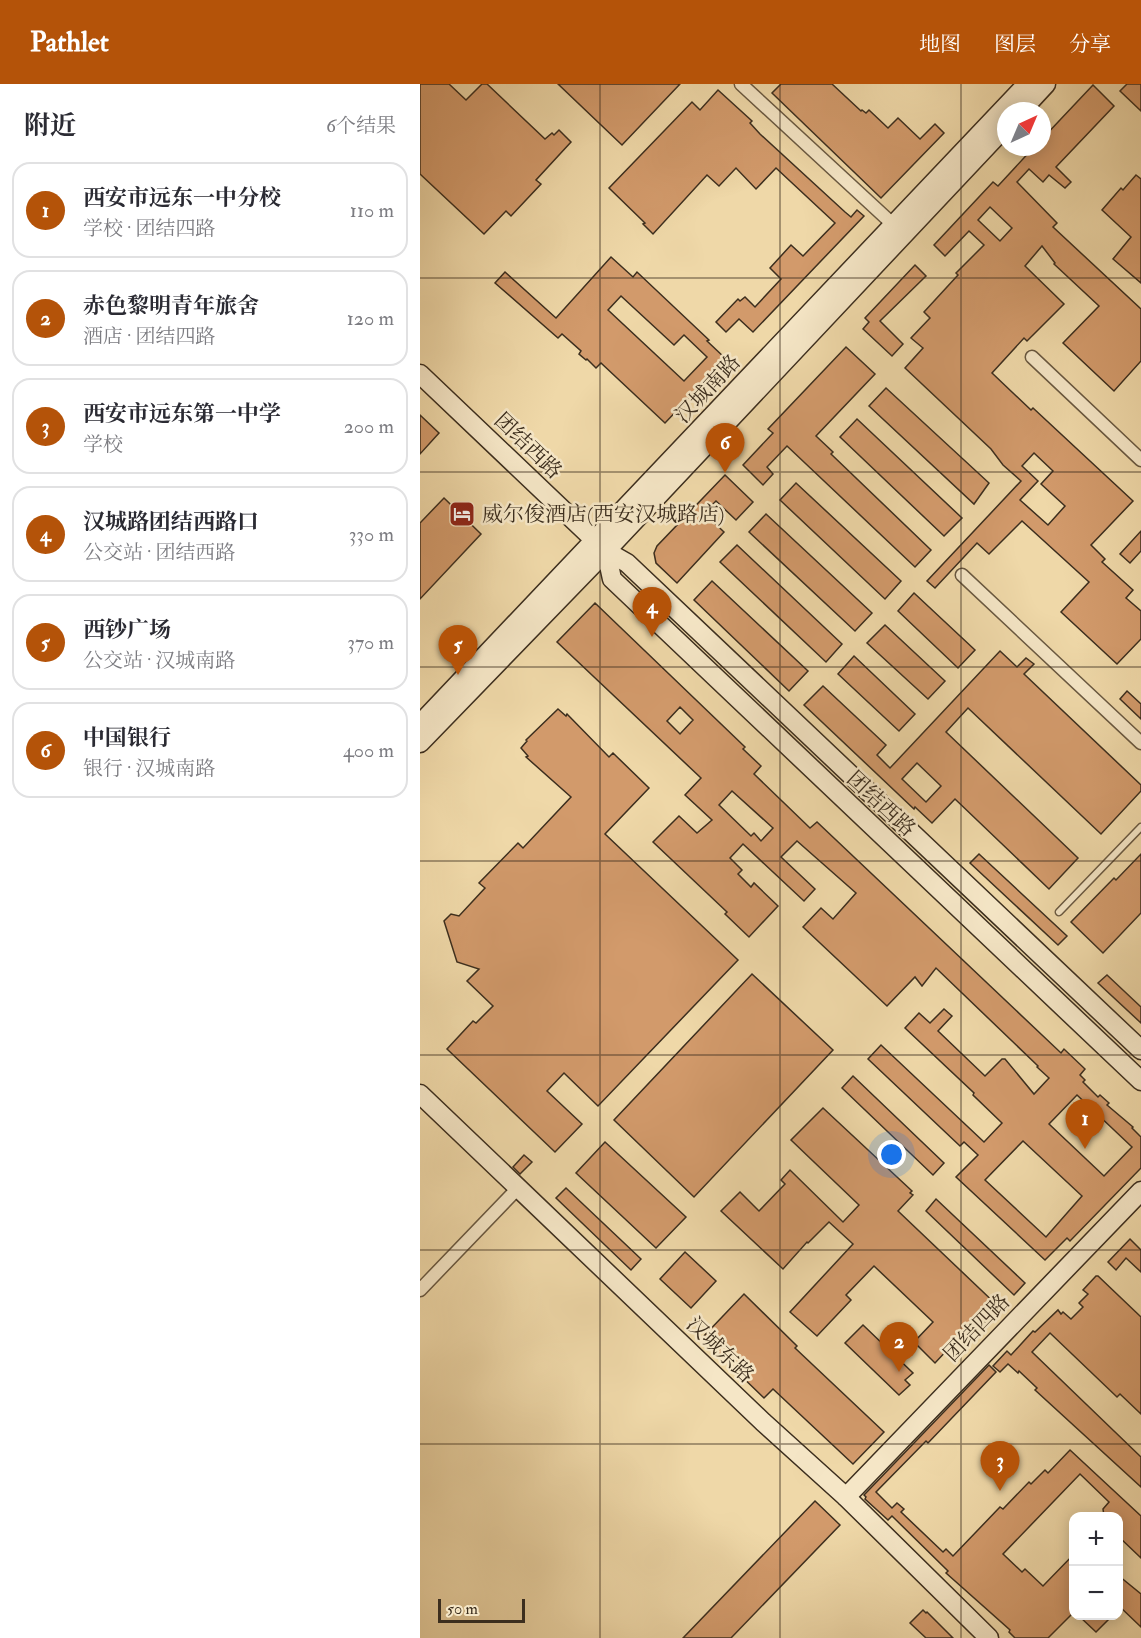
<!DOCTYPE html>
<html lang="zh">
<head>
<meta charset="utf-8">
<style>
	:root { --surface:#fff; --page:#f7f7f7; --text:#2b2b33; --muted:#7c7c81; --line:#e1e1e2; --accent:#b45309 }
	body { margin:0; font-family:"IM FELL Double Pica","Noto Serif SC",serif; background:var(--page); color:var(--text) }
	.controls { position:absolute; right:18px; bottom:18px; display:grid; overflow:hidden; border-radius:12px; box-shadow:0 3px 15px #0003 }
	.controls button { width:54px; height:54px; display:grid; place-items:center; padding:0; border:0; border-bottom:2px solid var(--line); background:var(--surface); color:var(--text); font:30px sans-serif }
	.compass { position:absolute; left:577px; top:18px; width:54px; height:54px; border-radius:50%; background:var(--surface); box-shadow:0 3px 15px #0003; rotate:44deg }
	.scale { position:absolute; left:18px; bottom:15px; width:87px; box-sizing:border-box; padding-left:6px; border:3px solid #3c2e1e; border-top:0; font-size:16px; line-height:21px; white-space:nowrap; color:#3c2e1e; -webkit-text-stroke:4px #f5e6c6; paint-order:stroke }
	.you { position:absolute; left:472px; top:1071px; width:21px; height:21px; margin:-15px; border:4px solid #fff; border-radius:50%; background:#1a73e8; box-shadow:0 0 0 9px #1a73e833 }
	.badge { display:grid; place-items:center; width:39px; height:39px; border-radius:50%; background:var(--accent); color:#fff; font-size:20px; font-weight:700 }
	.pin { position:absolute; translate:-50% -50px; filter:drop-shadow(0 2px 3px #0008) }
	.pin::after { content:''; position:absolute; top:32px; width:21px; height:18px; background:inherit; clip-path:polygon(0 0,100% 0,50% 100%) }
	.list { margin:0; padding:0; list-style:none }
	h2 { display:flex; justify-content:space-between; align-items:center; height:78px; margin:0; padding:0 24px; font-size:26px }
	h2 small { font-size:20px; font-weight:400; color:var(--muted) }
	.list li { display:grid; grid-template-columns:39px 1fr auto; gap:18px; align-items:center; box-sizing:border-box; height:96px; margin:0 12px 12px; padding:0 12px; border:2px solid var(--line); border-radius:18px }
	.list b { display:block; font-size:22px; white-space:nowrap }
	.list p { margin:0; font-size:20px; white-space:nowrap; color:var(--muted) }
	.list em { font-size:20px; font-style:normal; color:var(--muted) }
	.map { position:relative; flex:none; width:721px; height:1554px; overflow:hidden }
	header { display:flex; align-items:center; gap:36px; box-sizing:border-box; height:84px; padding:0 30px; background:var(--accent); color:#fff }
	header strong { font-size:28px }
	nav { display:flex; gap:33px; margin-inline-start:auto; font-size:21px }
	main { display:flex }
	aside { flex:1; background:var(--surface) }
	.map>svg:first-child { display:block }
</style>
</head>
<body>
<header>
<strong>Pathlet</strong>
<nav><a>地图</a><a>图层</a><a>分享</a></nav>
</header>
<main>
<aside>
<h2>附近<small>6个结果</small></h2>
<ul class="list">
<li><span class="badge">1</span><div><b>西安市远东一中分校</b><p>学校 · 团结四路</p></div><em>110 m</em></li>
<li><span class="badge">2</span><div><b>赤色黎明青年旅舍</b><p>酒店 · 团结四路</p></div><em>120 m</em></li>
<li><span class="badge">3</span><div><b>西安市远东第一中学</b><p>学校</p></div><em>200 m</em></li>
<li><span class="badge">4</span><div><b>汉城路团结西路口</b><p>公交站 · 团结西路</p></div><em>330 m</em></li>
<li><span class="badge">5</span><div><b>西钞广场</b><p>公交站 · 汉城南路</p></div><em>370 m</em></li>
<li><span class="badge">6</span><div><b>中国银行</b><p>银行 · 汉城南路</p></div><em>400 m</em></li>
</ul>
</aside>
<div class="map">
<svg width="721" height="1554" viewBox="0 0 721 1554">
	<rect width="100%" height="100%" fill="#efd8a8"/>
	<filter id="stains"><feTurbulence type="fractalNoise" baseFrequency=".00333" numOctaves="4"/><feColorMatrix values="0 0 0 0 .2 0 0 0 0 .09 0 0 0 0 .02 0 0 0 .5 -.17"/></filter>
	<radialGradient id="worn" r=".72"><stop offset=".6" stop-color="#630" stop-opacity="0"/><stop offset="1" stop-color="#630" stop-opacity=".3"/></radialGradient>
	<g fill="#d29a6b" stroke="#3c2e1e" stroke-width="1.5" fill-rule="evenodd">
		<path d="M0,0H29L46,16L62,0H67L125,55L132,49L134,51L139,46L151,58L116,96L121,100L91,132L86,127L64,150L0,90Z"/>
		<path d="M138,0H260L202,61Z"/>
		<path d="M361,0H412L441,27L442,26L446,29L449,26L468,44L478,34L500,55L515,40L524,49L461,114L352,9Z"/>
		<path d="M707,0H721V27L700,7Z"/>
		<path d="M673,1L694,22L636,83L651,98L645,104L629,91L623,98L609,85L597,98L637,139L633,143L721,225V277L694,307L643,259L679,222L634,180L635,179L622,162L605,182L644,220L607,257L604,254L572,289L611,326L613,324L713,417L671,461L685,475L682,478L713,506L706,514L721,527V555L697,580L641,528L669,498L602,437L569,470L557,459L515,504L507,497L601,397L583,381L571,365L485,284L503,264L491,254L510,234L504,228L538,191L536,189L564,161L549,147L525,172L514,161L573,98L578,102L614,63H622V55ZM570,123L592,144L580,157L558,136ZM614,369L633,387L621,400L645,422L628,441L600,416L618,397L602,382Z"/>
		<path d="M298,6L332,37L330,39L340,50L425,128L431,133L437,126L444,132L333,248L319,235L306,248L296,238L318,215L320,217L325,213L335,223L361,195L350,184L371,161L383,172L415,139L356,84L336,105L316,84L299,102L287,91L233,150L223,140L225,139L189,104L272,18L280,26Z"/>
		<path d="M716,91L721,95V199L693,175L711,153L682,126L701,104L703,106Z"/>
		<path d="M191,173L213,193L217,188L289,256L287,257L306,275L245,339L181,279L176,284L167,275L166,276L159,270L161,267L142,250L138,254L75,199L85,188L136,234ZM201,212L254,261L264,251L287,273L264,297L188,226Z"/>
		<path d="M495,181L506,192L460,237L483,260L472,272L443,245L449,238L445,234Z"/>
		<path d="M426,263L455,290L396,352L413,368L411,370L511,466L495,483L367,362L347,383L353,390L343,401L323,381L353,349L348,345Z"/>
		<path d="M466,304L569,399L554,420L449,322Z"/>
		<path d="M0,331L19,349L0,370Z"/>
		<path d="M437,335L542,434L524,452L420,353Z"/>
		<path d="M305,391L333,418L316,436L296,417L284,429L304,448L257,499L236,479L234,469L237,462Z"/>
		<path d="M376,399L481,497L465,515L360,416Z"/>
		<path d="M24,414L61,450L0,515V439Z"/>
		<path d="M346,430L452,529L435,547L329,448Z"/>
		<path d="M721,447V467L710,479L700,470Z"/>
		<path d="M317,461L422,560L406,578L300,478Z"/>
		<path d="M292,497L388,587L369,607L274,516Z"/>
		<path d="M494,509L555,566L538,584L478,527Z"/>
		<path d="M175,519L325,663L323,665L341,682L334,690L390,744L397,738L641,969L644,965L665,985L660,991L665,996L663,998L678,1013L680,1011L689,1019L687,1021L713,1043L712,1044L721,1053V1084L650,1157L647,1154L625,1176L536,1093L558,1071L544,1058L540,1062L448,975L461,961L564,1058L582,1039L553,1011L554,1009L485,944L499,929L510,939L524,925L532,932L518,947L565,992L582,975H585L614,1010L629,994L617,983L618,982L516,884L502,902L495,893L467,922L383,843L401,824L413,835L436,809L377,757L361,773L395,805L384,817L323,760L310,774L322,786L318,790L331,803L334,799L358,822L329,853L305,830L307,828L233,758L259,732L277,749L292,736L265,711L281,694L137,558ZM260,623L273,636L260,650L247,637ZM312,707L353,744L341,757L334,749L331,752L299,721ZM657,1011L712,1063L684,1092L629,1040ZM603,1057L662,1112L626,1153L565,1096Z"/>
		<path d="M465,541L525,597L508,615L447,559Z"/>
		<path d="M580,567L597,583L606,574L614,580L604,590L721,701V707L681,750L548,624L526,648L658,774L629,805L535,715L512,739L495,723L494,725L384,621L403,602L466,661L457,671L470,684ZM497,679L521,702L506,718L482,695Z"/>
		<path d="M434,572L495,630L479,647L418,590Z"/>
		<path d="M707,607L721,620V635L700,615Z"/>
		<path d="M138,625L146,632L147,630L189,673L193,669L229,704L185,750L318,876L178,1022L144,989L127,1007L162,1040L135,1068L27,965L53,937L56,939L73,922L47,897L59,885L37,878L24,837L31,830L39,832L65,804L59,799L98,759L103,764L151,713L106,673L108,672L101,664L107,657L106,656Z"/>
		<path d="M559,770L647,852L638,861L550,779Z"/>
		<path d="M721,770V829L683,869L651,838L694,794L696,796Z"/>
		<path d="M332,890L413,966L274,1113L194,1036Z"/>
		<path d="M687,891L721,923V939L678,899Z"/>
		<path d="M433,992L524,1079L513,1091L422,1004Z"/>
		<path d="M403,1024L492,1107L490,1109L493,1111L478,1127L581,1225L567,1240L559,1232L515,1279L494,1258L513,1238L454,1182L426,1211L431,1216L397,1252L370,1228L433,1160L409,1138L388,1159L387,1158L363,1185L301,1127L320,1108L339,1127L365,1100L361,1096L370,1086L423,1138L439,1121L371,1056Z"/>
		<path d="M185,1058L266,1133L236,1164L156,1089Z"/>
		<path d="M104,1071L112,1078L100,1090L93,1083Z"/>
		<path d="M146,1104L221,1175L211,1186L136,1114Z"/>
		<path d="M516,1115L605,1199L594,1211L506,1127Z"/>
		<path d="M710,1155L721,1166V1188L706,1174L696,1186L688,1178Z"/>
		<path d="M265,1168L296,1197L271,1224L240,1195Z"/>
		<path d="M676,1192H678L721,1233V1330L700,1310L697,1313L630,1249L612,1268L721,1373V1403L615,1306L617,1304L599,1287L598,1289L588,1280L580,1288L573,1282L587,1267L591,1271L613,1247L615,1248L638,1226L641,1230L643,1228L651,1235L663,1223L659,1219L668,1210L663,1206Z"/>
		<path d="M324,1210L377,1262L375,1264L464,1348L433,1380L353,1305L344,1314L282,1254Z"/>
		<path d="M443,1241L493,1289L485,1296L490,1301L479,1311L425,1259Z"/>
		<path d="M569,1281L576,1288L508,1359L506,1357L456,1408L472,1424L477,1419L484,1425L481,1428L523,1468L526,1465L533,1472L580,1423L583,1425L609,1398L611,1400L625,1386L628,1389L650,1366L721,1432V1474L699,1453V1432H684L683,1425L689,1418L660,1390L583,1470L602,1488L605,1485L623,1502L654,1470V1528L628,1554H595L589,1548L590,1546L526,1489L528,1487L472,1432L468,1436L445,1415L446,1413L444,1411Z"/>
		<path d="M395,1417L420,1441L311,1554H263Z"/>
		<path d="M699,1492L721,1510V1543L699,1522Z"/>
		<path d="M503,1526L506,1529L507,1528L533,1554H506L490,1539Z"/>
		<path d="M659,1532H692L676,1548Z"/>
	</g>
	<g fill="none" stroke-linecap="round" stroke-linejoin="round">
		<g stroke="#695840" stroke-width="9">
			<path id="lane" d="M639,828L721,743"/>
		</g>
		<g stroke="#695840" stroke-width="15">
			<g id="street">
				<path d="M321,0L478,145"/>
				<path d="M612,273L721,376"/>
				<path d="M542,491L721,659"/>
				<path d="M0,1206L98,1104"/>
			</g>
		</g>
		<g stroke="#3c2e1e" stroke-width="21">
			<g id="secondary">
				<path d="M601,27L626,0"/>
				<path d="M0,290L186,467L207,479L721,966"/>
				<path d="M186,467L192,495L721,997"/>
				<path d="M0,640L607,0"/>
				<path d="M0,659L186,467L586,42"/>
				<path d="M0,1010L343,1338L426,1413L569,1554"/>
				<path d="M426,1413L721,1107"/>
			</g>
		</g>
		<use href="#lane" stroke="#f5e6c6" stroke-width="6"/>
		<use href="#street" stroke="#f5e6c6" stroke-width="12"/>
		<use href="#secondary" stroke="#f5e6c6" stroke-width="18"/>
	</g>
	<path fill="none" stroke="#3c2e1e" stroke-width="1.5" stroke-opacity="0.55" d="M180,0V1554M360,0V1554M541,0V1554M0,194H721M0,388H721M0,583H721M0,777H721M0,971H721M0,1166H721M0,1360H721"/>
	<defs>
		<g id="hotel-square" transform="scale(1.35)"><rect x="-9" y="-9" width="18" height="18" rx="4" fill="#8f2418" stroke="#f5e6c6"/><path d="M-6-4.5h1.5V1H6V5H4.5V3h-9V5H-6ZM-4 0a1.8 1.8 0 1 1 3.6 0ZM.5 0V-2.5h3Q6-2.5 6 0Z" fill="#fff"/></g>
	</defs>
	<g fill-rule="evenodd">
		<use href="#hotel-square" x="42" y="430"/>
	</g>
	<g text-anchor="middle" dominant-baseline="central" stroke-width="5" stroke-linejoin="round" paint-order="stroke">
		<g font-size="21" fill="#3c2e1e" stroke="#f5e6c6">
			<text transform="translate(288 305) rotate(-47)">汉城南路</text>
			<text transform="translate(108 362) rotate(44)">团结西路</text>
			<text transform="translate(461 720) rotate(43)">团结西路</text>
			<text transform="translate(557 1244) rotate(-46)">团结四路</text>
			<text transform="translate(300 1266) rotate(44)">汉城东路</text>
		</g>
		<g font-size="21" fill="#3c2e1e" stroke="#f5e6c6" text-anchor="start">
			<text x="62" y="430">威尔俊酒店(西安汉城路店)</text>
		</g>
	</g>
	<rect width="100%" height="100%" filter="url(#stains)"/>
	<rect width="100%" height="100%" fill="url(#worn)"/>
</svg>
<div class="controls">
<button>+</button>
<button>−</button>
</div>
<svg class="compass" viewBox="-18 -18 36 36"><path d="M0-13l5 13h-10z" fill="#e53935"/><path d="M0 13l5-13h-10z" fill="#7c7c81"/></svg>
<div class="scale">50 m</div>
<div class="you"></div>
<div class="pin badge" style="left:665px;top:1065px">1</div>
<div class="pin badge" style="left:479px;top:1288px">2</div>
<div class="pin badge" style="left:580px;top:1407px">3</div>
<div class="pin badge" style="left:232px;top:553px">4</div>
<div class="pin badge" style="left:38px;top:591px">5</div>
<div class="pin badge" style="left:305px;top:389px">6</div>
</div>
</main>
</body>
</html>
